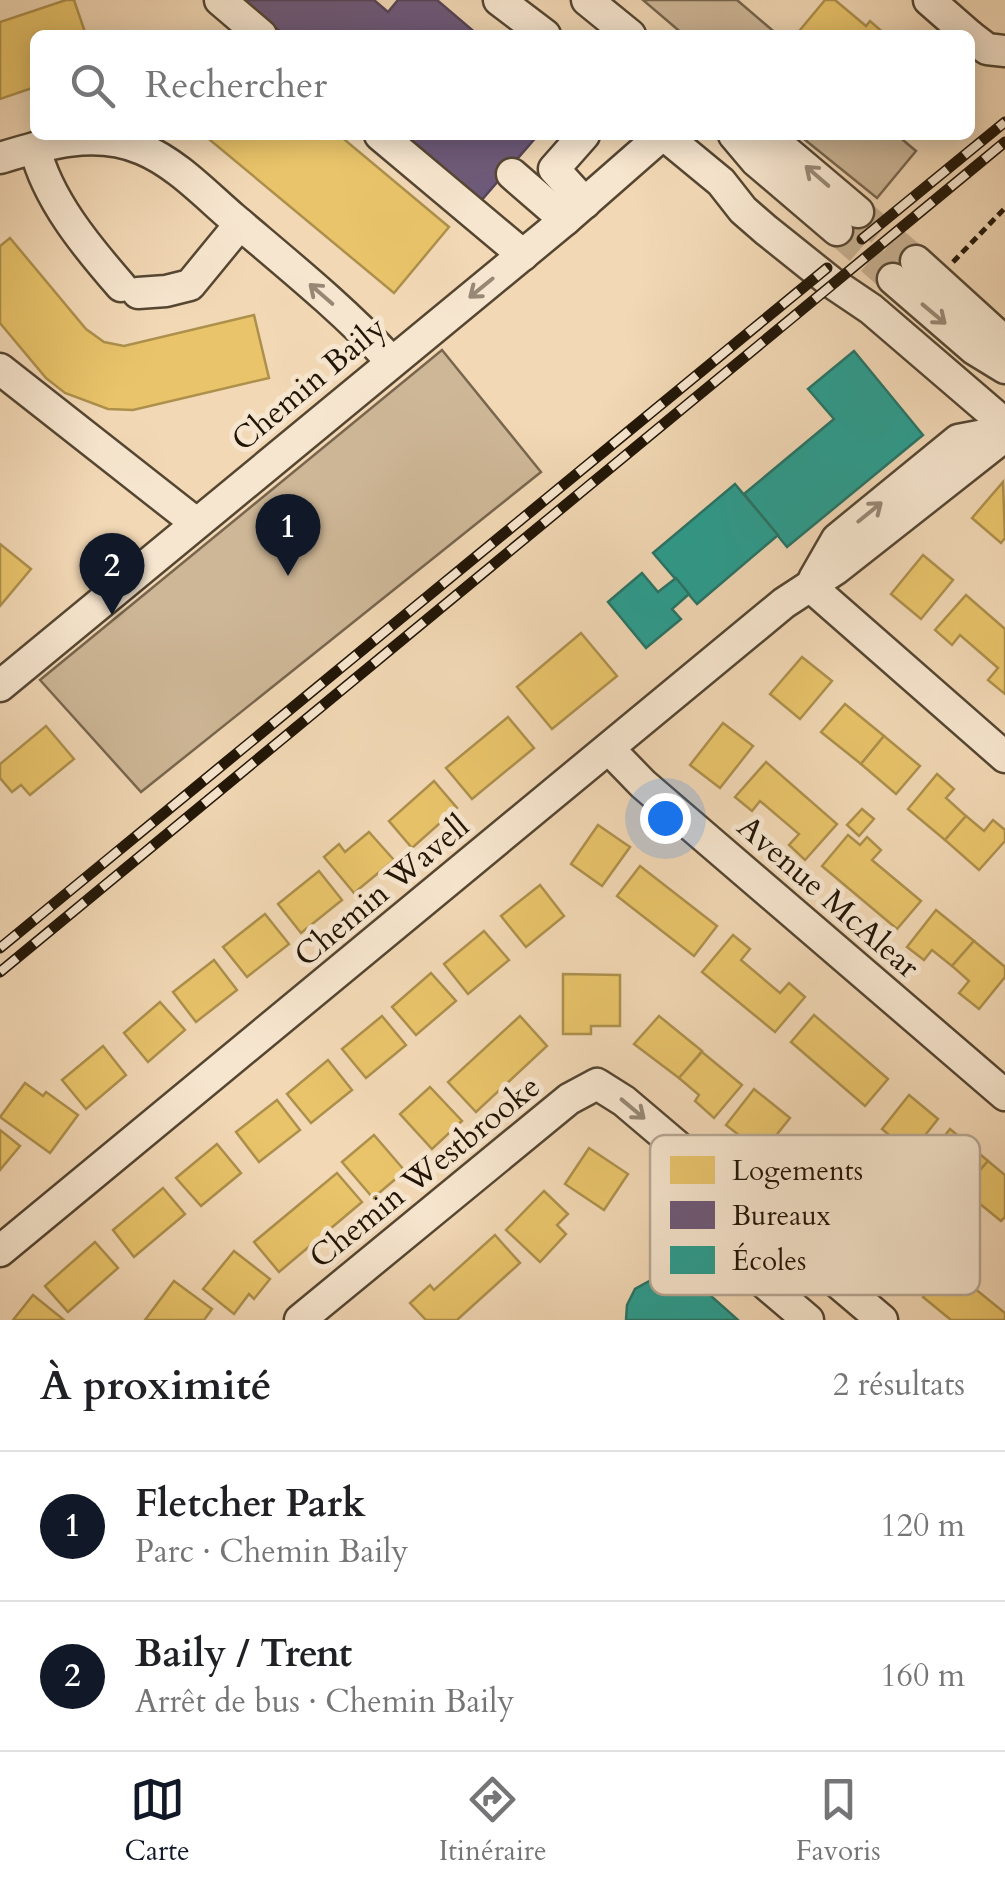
<!DOCTYPE html>
<html lang="fr">
<head>
<meta charset="utf-8">
<style>
	:root { --surface:#fff; --page:#f2f2f2; --text:#202124; --muted:#757577; --line:#e0e0e0; --accent:#111827 }
	body { margin:0; font-family:Cardo,serif; background:var(--page); color:var(--text) }
	.you { position:absolute; left:665px; top:818px; width:35px; height:35px; margin:-25px; border:8px solid #fff; border-radius:50%; background:#1a73e8; box-shadow:0 0 0 15px #1a73e833 }
	.badge { display:grid; place-items:center; width:65px; height:65px; border-radius:50%; background:var(--accent); color:#fff; font-size:32px; font-weight:700 }
	.pin { position:absolute; translate:-50% -82px; filter:drop-shadow(0 2px 5px #0008) }
	.pin::after { content:''; position:absolute; top:52px; width:35px; height:30px; background:inherit; clip-path:polygon(0 0,100% 0,50% 100%) }
	.list { margin:0; padding:0; list-style:none }
	h2 { display:flex; justify-content:space-between; align-items:center; height:130px; margin:0; padding:0 40px; font-size:42px }
	h2 small { font-size:32px; font-weight:400; color:var(--muted) }
	.list li { display:grid; grid-template-columns:65px 1fr auto; gap:30px; align-items:center; box-sizing:border-box; height:150px; padding:0 40px; border-top:2px solid var(--line) }
	.list b { display:block; font-size:38px; white-space:nowrap }
	.list p { margin:0; font-size:32px; white-space:nowrap; color:var(--muted) }
	.list em { font-size:32px; font-style:normal; color:var(--muted) }
	.icon { flex:none; width:55px; height:55px; fill:none; stroke:currentColor; stroke-width:2; stroke-linecap:round; stroke-linejoin:round }
	.map { position:relative; flex:none; width:1005px; height:1320px; overflow:hidden }
	.search { position:absolute; background:var(--surface); box-shadow:0 5px 25px #0003; left:30px; right:30px; top:30px; height:110px; display:flex; align-items:center; gap:25px; box-sizing:border-box; padding:0 35px; border-radius:15px; color:var(--muted); font-size:38px }
	.sheet { height:430px; background:var(--surface) }
	nav { display:flex; justify-content:space-around; align-items:center; box-sizing:border-box; height:140px; border-top:2px solid var(--line); background:var(--surface); font-size:28px; color:var(--muted) }
	nav a { display:grid; justify-items:center; gap:5px }
	nav .on { color:var(--accent) }
	.map>svg:first-child { display:block }
</style>
</head>
<body>
<div class="map">
<svg width="1005" height="1320" viewBox="0 0 1005 1320">
	<rect width="100%" height="100%" fill="#f2d8b5"/>
	<filter id="stains"><feTurbulence type="fractalNoise" baseFrequency=".002" numOctaves="4"/><feColorMatrix values="0 0 0 0 .2 0 0 0 0 .09 0 0 0 0 .02 0 0 0 .5 -.17"/></filter>
	<radialGradient id="worn" r=".72"><stop offset=".6" stop-color="#630" stop-opacity="0"/><stop offset="1" stop-color="#630" stop-opacity=".3"/></radialGradient>
	<g fill="#ceb797" stroke="#78664e" stroke-width="2.5">
		<path d="M643,0H737L778,35H684Z"/>
		<path d="M799,135H897L916,151L877,198Z"/>
		<path d="M442,350L541,472L141,792L40,680Z"/>
	</g>
	<g fill="#e9c46a" stroke="#ad904c" stroke-width="2.5">
		<path d="M66,0H74L86,35H35V87L0,99V22Z"/>
		<path d="M825,0H835L866,26L870,21L886,35H806L800,30Z"/>
		<path d="M204,135H339L449,227L394,293Z"/>
		<path d="M10,238L86,329L104,342L124,346L254,315L269,378L133,410L108,409L65,393L46,378L0,323V246Z"/>
		<path d="M1003,482L1005,538L1001,543L972,518Z"/>
		<path d="M0,544L31,569L0,606Z"/>
		<path d="M923,555L953,580L921,619L891,594Z"/>
		<path d="M966,595L1005,629V694L988,680L998,668L960,635L952,645L935,630Z"/>
		<path d="M581,633L617,676L552,729L517,687Z"/>
		<path d="M802,657L832,681L800,719L770,694Z"/>
		<path d="M845,704L884,736L861,764L821,732Z"/>
		<path d="M508,717L534,748L472,799L446,768Z"/>
		<path d="M723,723L753,746L720,788L690,765Z"/>
		<path d="M46,726L74,759L30,795L21,785L12,792L0,778V764Z"/>
		<path d="M884,736L920,766L896,794L861,764Z"/>
		<path d="M766,762L837,824L805,860L789,845L799,834L760,801L752,811L735,797Z"/>
		<path d="M937,774L954,789L946,798L966,816L945,840L908,809Z"/>
		<path d="M434,781L457,808L412,848L389,821Z"/>
		<path d="M862,809L874,819L859,836L847,825Z"/>
		<path d="M966,816L984,831L993,820L1005,830V841L979,870L945,840Z"/>
		<path d="M598,825L630,847L602,886L571,864Z"/>
		<path d="M369,832L394,860L354,893L324,857L339,844L345,852Z"/>
		<path d="M848,835L860,845L867,837L881,850L872,860L921,901L897,929L822,866Z"/>
		<path d="M640,866L717,926L694,956L617,896Z"/>
		<path d="M319,871L342,900L301,933L278,904Z"/>
		<path d="M540,885L564,916L526,947L501,916Z"/>
		<path d="M936,910L974,941L952,966L932,950L924,960L907,947Z"/>
		<path d="M265,914L289,944L247,977L223,947Z"/>
		<path d="M484,931L509,960L468,994L444,964Z"/>
		<path d="M733,935L750,949L741,960L780,993L789,983L805,997L775,1032L702,972Z"/>
		<path d="M974,941L1005,967V977L979,1009L959,993L969,981L952,966Z"/>
		<path d="M214,960L237,990L196,1022L173,992Z"/>
		<path d="M431,973L456,1001L416,1035L392,1007Z"/>
		<path d="M563,974L620,975V1026H591V1034H563Z"/>
		<path d="M160,1002L185,1030L148,1062L124,1033Z"/>
		<path d="M814,1015L888,1079L865,1106L791,1042Z"/>
		<path d="M382,1016L406,1045L366,1078L342,1049Z"/>
		<path d="M520,1016L547,1046L476,1112L448,1082Z"/>
		<path d="M659,1016L702,1051L679,1078L634,1044Z"/>
		<path d="M103,1046L126,1075L86,1109L62,1080Z"/>
		<path d="M702,1052L742,1085L714,1118L695,1101L699,1095L679,1078Z"/>
		<path d="M328,1060L352,1090L311,1123L287,1094Z"/>
		<path d="M25,1083L43,1096L46,1092L78,1115L50,1153L0,1117Z"/>
		<path d="M430,1087L462,1121L432,1149L400,1114Z"/>
		<path d="M754,1089L790,1118L762,1153L726,1125Z"/>
		<path d="M909,1095L938,1119L911,1153L882,1129Z"/>
		<path d="M277,1100L300,1130L259,1162L236,1132Z"/>
		<path d="M950,1129L988,1161L963,1190L926,1159Z"/>
		<path d="M0,1130L20,1146L0,1170Z"/>
		<path d="M374,1135L405,1171L373,1198L342,1162Z"/>
		<path d="M217,1144L241,1173L201,1206L176,1178Z"/>
		<path d="M589,1148L628,1174L604,1210L565,1184Z"/>
		<path d="M988,1161L1005,1175V1217L1001,1221L963,1190Z"/>
		<path d="M337,1173L362,1202L279,1272L254,1242Z"/>
		<path d="M163,1188L185,1214L134,1257L113,1230Z"/>
		<path d="M544,1191L568,1214L557,1225L566,1234L540,1262L506,1230Z"/>
		<path d="M495,1235L520,1263L457,1320H426L410,1303L430,1285L434,1290Z"/>
		<path d="M95,1242L118,1268L68,1312L45,1286Z"/>
		<path d="M234,1251L270,1279L254,1299L249,1294L234,1314L203,1289Z"/>
		<path d="M947,1266L1005,1313V1320H951L923,1297Z"/>
		<path d="M174,1281L212,1309L204,1320H145Z"/>
		<path d="M33,1295L64,1320H13Z"/>
	</g>
	<g fill="#6d597a" stroke="#564557" stroke-width="2.5">
		<path d="M244,0H374L388,12L398,0H437L478,35H284Z"/>
		<path d="M401,135H538L480,202Z"/>
	</g>
	<g fill="#2a9d8f" stroke="#277466" stroke-width="2.5">
		<path d="M854,351L923,435L787,547L744,494L834,419L808,389Z"/>
		<path d="M735,484L778,535L697,604L653,553Z"/>
		<path d="M642,573L658,592L676,578L689,594L672,609L681,619L646,648L608,602Z"/>
		<path d="M678,1278L701,1287L738,1320H626L627,1305L635,1289L653,1279Z"/>
	</g>
	<g fill="none" stroke-linecap="round" stroke-linejoin="round">
		<g stroke="#c8b192" stroke-width="30" stroke-dasharray="30 15" stroke-linecap="butt">
			<path d="M858,212L916,261"/>
			<path d="M837,230L893,279"/>
		</g>
		<g stroke="#554632" stroke-width="35">
			<g id="minor">
				<path d="M220,0L261,35"/>
				<path d="M499,0L545,35"/>
				<path d="M587,0L630,35"/>
				<path d="M929,0L969,35"/>
				<path d="M970,36L987,49L1005,51"/>
				<path d="M380,135L523,255"/>
				<path d="M584,135L554,169L585,203"/>
				<path d="M664,135L721,182L743,210L766,230L831,282L871,309L1005,424"/>
				<path d="M734,135L756,161L837,230"/>
				<path d="M767,135L858,212"/>
				<path d="M35,148C47,199 87,247 121,286"/>
				<path d="M0,158C46,144 94,129 142,149C176,163 205,194 233,218C287,264 343,309 391,361"/>
				<path d="M512,174L565,220"/>
				<path d="M916,261L1005,342"/>
				<path d="M893,279L974,349L1005,368"/>
				<path d="M138,293L166,291L190,285L240,224"/>
				<path d="M0,369L196,523"/>
				<path d="M814,579L837,539L958,440L1005,431"/>
				<path d="M810,586L1005,757"/>
				<path d="M0,686L565,220L662,135"/>
				<path d="M609,749L643,784L1005,1095"/>
				<path d="M709,1173C697,1188 683,1200 691,1220L808,1320"/>
				<path d="M0,1251L784,603L836,569L1005,436"/>
				<path d="M300,1320L569,1099L597,1084L624,1101L882,1320"/>
			</g>
		</g>
		<path stroke="#211506" stroke-width="5" stroke-dasharray="8 5" stroke-linecap="butt" d="M953,262L1005,208"/>
		<use href="#minor" stroke="#f7e6cf" stroke-width="30"/>
		<g stroke="#211506" stroke-width="11">
			<g id="rail">
				<path d="M862,239L1005,122"/>
				<path d="M0,948L827,268"/>
				<path d="M0,972L1005,142"/>
			</g>
		</g>
		<use href="#rail" stroke="#f7e6cf" stroke-width="8" stroke-dasharray="22" stroke-linecap="butt"/>
	</g>
	<defs><path id="oneway-shaft" d="M-6 0H5M1.5-3L5.5 0L1.5 3" fill="none" stroke-width="1.6" stroke-linecap="round" stroke-linejoin="round" transform="scale(2.5)"/></defs>
	<g stroke="#978875">
		<use href="#oneway-shaft" transform="translate(817 176) rotate(-139)"/>
		<use href="#oneway-shaft" transform="translate(481 288) rotate(141)"/>
		<use href="#oneway-shaft" transform="translate(321 294) rotate(-139)"/>
		<use href="#oneway-shaft" transform="translate(934 314) rotate(40)"/>
		<use href="#oneway-shaft" transform="translate(870 512) rotate(-39)"/>
		<use href="#oneway-shaft" transform="translate(633 1109) rotate(40)"/>
	</g>
	<g text-anchor="middle" dominant-baseline="central" stroke-width="10" stroke-linejoin="round" paint-order="stroke">
		<g font-size="32" fill="#211506" stroke="#f7e6cf">
			<text transform="translate(309 384) rotate(-40)">Chemin Baily</text>
			<text transform="translate(382 891) rotate(-40)">Chemin Wavell</text>
			<text transform="translate(828 897) rotate(41)">Avenue McAlear</text>
			<text transform="translate(425 1172) rotate(-39)">Chemin Westbrooke</text>
		</g>
	</g>
	<rect x="650" y="1135" width="330" height="160" rx="15" fill="#f7e6cf" stroke="#b7a793" stroke-width="2.5"/>
	<rect x="670" y="1156" width="45" height="28" fill="#e9c46a"/>
	<rect x="670" y="1201" width="45" height="28" fill="#6d597a"/>
	<rect x="670" y="1246" width="45" height="28" fill="#2a9d8f"/>
	<g font-size="28" fill="#211506">
		<text x="732" y="1180">Logements</text>
		<text x="732" y="1225">Bureaux</text>
		<text x="732" y="1270">Écoles</text>
	</g>
	<rect width="100%" height="100%" filter="url(#stains)"/>
	<rect width="100%" height="100%" fill="url(#worn)"/>
</svg>
<div class="you"></div>
<div class="pin badge" style="left:288px;top:576px">1</div>
<div class="pin badge" style="left:112px;top:615px">2</div>
<div class="search"><svg class="icon" aria-label="search" viewBox="0 0 24 24"><circle cx="10" cy="10" r="6"/><path d="M15 15l6 6"/></svg>Rechercher</div>
</div>
<section class="sheet">
<h2>À proximité<small>2 résultats</small></h2>
<ul class="list">
<li><span class="badge">1</span><div><b>Fletcher Park</b><p>Parc · Chemin Baily</p></div><em>120 m</em></li>
<li><span class="badge">2</span><div><b>Baily / Trent</b><p>Arrêt de bus · Chemin Baily</p></div><em>160 m</em></li>
</ul>
</section>
<nav>
<a class="on"><svg class="icon" aria-label="map" viewBox="0 0 24 24"><path d="M3 6l6-2 6 2 6-2v14l-6 2-6-2-6 2zM9 4v14M15 6v14"/></svg>Carte</a>
<a><svg class="icon" aria-label="directions" viewBox="0 0 24 24"><path d="M12 3l9 9-9 9-9-9zM9 14v-3h6M13 9l2 2-2 2"/></svg>Itinéraire</a>
<a><svg class="icon" aria-label="saved" viewBox="0 0 24 24"><path d="M7 4h10v16l-5-4-5 4z"/></svg>Favoris</a>
</nav>
</body>
</html>
